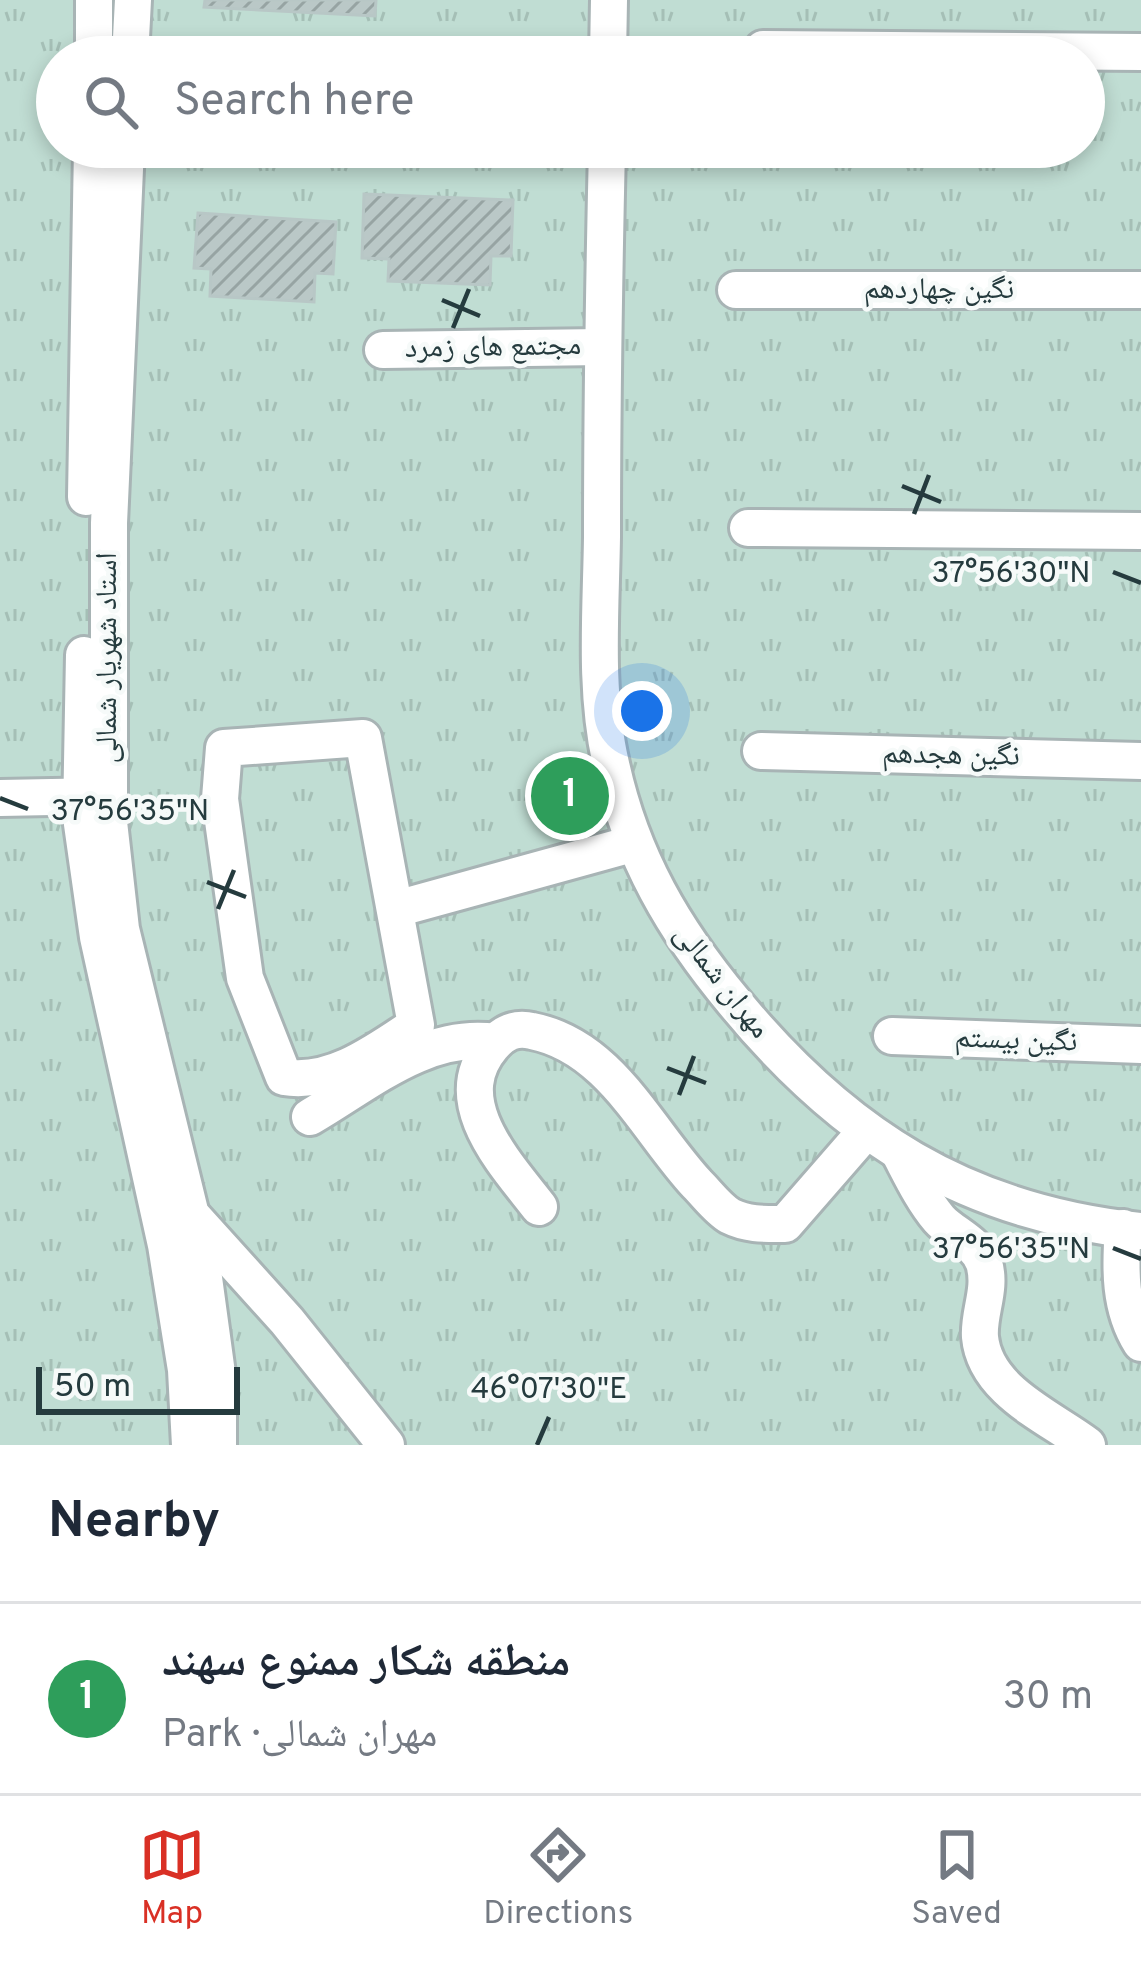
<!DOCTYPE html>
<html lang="en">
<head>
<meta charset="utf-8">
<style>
	:root { --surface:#fff; --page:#f2f2f3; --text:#1f2937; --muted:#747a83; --line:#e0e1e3; --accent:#d93025 }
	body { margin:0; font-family:Overpass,"Noto Naskh Arabic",sans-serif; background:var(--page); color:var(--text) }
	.scale { position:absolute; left:36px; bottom:30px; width:204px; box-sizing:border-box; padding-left:12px; border:6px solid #253b3e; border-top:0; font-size:33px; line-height:42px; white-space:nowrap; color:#253b3e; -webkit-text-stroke:9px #f6faf9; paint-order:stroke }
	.you { position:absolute; left:642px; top:711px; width:42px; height:42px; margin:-30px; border:9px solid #fff; border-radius:50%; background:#1a73e8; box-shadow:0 0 0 18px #1a73e833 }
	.badge { display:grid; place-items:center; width:78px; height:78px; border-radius:50%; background:var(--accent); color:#fff; font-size:39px; font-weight:700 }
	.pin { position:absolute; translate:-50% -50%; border:6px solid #fff; box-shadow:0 3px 12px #0006 }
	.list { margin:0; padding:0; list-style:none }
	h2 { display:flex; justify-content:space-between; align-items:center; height:156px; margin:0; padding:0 48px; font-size:51px }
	h2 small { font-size:39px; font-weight:400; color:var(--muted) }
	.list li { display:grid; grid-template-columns:78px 1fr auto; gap:36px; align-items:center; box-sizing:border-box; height:192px; padding:0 48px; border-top:3px solid var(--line) }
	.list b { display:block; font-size:45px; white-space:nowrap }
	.list p { margin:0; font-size:39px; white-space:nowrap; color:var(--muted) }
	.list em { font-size:39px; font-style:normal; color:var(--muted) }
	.icon { flex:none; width:66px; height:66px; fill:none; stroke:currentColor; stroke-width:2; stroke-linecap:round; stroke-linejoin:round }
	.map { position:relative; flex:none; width:1141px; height:1445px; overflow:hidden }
	.search { position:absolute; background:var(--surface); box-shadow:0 6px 18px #0003; left:36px; right:36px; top:36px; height:132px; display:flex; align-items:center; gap:30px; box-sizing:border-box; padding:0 42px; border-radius:66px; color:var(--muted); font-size:45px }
	.sheet { height:348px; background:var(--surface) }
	nav { display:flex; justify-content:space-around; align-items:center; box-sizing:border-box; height:168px; border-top:3px solid var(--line); background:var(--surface); font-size:33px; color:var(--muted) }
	nav a { display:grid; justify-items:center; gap:6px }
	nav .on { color:var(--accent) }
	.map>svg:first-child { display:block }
</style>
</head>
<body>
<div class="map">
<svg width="1141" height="1445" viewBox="0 0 1141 1445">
	<defs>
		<pattern id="park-tufts" width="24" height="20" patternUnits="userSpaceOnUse" patternTransform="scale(3)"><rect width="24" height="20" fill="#c0ddd3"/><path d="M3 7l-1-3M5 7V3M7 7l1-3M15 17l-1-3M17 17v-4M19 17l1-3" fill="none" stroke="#a5bfb6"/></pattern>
		<pattern id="building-hatch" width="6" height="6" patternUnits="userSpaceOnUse" patternTransform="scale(3)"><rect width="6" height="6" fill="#bac8c7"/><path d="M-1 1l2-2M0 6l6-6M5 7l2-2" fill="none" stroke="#97a4a3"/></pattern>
	</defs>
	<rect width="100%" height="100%" fill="#e5eded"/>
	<path fill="url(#park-tufts)" fill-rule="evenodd" d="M0,0H1141V1445H0ZM57,57H1084V147H57Z"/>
	<g fill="url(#building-hatch)" stroke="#b8c7c6" stroke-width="3">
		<path d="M205,0H376L375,16L204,7Z"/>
		<path d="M364,194L513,200L511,256H491L490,285L388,281L389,259L362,258Z"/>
		<path d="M198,213L336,222L333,274L315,273L314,302L210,296L211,269L194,268Z"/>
	</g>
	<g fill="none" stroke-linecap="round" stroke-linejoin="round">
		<g stroke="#a8b4b5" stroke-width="42">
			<g id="minor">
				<path d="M763,49L1141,52"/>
				<path d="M94,57V0"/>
				<path d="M130,57L133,0"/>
				<path d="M608,57L609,0"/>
				<path d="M126,147L109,523V822L121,929L201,1256L218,1381V1445"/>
				<path d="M607,147C604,277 602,407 602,537C601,611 594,691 611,764C631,857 674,930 734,1002C844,1136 966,1213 1141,1231"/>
				<path d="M736,290H1141"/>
				<path d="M383,350L603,347"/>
				<path d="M86,497L92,147"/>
				<path d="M748,528L1141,531"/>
				<path d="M84,655L81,817L98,937L166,1245L186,1370L190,1445"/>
				<path d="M363,738L416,1025C377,1051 332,1085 284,1077L245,978L220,799L224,748Z"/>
				<path d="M761,751L1141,761"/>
				<path d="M0,798L104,796"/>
				<path d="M396,909L632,844"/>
				<path d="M892,1036L1141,1045"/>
				<path d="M310,1117C367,1084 426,1032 495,1042"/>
				<path d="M901,1156C912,1177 923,1200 939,1219C952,1234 977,1242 984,1263C992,1289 978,1313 980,1337C985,1391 1050,1417 1087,1445"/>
				<path d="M539,1207C506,1164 445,1101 492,1046C503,1033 515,1027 532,1031C610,1046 647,1130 697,1184C707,1194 718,1209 730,1216C748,1225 766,1224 785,1224L865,1132"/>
				<path d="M195,1219L287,1321L386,1445"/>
				<path d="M1123,1228C1120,1268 1119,1308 1141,1343"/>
			</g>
		</g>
		<use href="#minor" stroke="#fff" stroke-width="36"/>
	</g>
	<path fill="none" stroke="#253b3e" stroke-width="4.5" d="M442,300L480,316M453,328L469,289M902,486L941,502M914,514L929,475M1113,572L1141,583M0,798L28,809M207,882L246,897M218,909L234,870M667,1068L706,1083M679,1095L694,1056M1113,1248L1141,1259M537,1445L549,1417"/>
	<g text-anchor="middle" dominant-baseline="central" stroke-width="9" stroke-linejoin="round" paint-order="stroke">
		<g font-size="30" fill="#253b3e" stroke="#f6faf9">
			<text x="939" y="290">نگین چهاردهم</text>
			<text transform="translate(493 348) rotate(-1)">مجتمع های زمرد</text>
			<text transform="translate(108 658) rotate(-90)">استاد شهریار شمالی</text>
			<text transform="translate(951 756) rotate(1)">نگین هجدهم</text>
			<text transform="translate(721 982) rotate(52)">مهران شمالی</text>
			<text transform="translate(1016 1041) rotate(2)">نگین بیستم</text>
		</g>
	</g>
	<g font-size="30" text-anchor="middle" fill="#253b3e" stroke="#f6faf9" stroke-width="9" stroke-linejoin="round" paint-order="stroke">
		<text x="1011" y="582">37°56'30"N</text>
		<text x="130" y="820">37°56'35"N</text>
		<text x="1011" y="1258">37°56'35"N</text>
		<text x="549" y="1398">46°07'30"E</text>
	</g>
</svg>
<div class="scale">50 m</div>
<div class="you"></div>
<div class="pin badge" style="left:570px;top:796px;background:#2e9e5b">1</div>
<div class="search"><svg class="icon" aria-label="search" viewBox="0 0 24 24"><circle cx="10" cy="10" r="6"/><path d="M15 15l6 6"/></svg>Search here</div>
</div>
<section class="sheet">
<h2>Nearby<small></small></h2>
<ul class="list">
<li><span class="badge" style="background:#2e9e5b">1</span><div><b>منطقه شکار ممنوع سهند</b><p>Park · مهران شمالی</p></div><em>30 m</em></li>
</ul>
</section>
<nav>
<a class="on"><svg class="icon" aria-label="map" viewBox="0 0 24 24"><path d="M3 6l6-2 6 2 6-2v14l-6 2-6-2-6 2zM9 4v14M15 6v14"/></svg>Map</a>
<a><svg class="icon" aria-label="directions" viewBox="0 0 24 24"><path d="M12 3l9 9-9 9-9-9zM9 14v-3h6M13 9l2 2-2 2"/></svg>Directions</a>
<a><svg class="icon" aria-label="saved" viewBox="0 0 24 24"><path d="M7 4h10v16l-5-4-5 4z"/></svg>Saved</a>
</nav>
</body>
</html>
